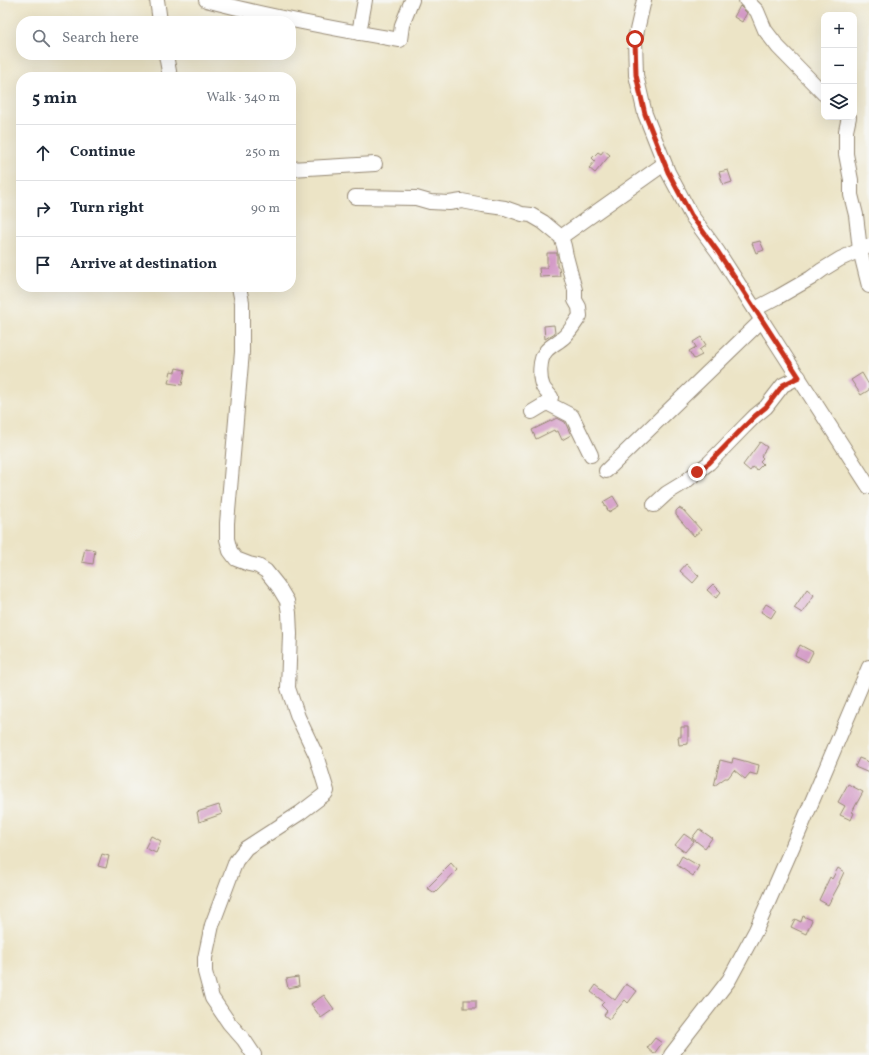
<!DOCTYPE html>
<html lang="en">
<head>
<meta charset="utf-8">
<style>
	:root { --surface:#fff; --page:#f2f2f3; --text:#1f2937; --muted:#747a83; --line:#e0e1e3 }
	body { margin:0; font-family:Vollkorn,serif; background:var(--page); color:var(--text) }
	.controls { position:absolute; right:12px; top:12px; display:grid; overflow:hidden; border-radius:8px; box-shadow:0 4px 16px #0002 }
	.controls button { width:36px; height:36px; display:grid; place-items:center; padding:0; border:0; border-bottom:1px solid var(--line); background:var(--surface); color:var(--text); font:20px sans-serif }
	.stop { position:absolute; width:12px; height:12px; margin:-9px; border:3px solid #c8321e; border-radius:50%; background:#fff }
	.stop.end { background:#c8321e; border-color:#fff; box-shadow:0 1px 4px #0008 }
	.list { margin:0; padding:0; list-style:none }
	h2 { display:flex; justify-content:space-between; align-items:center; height:52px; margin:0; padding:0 16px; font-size:17px }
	h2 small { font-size:13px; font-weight:400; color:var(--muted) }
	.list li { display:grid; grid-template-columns:26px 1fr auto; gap:12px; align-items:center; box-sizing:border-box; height:56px; padding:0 16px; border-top:1px solid var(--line) }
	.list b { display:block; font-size:15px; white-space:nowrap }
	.list em { font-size:13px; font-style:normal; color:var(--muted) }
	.icon { flex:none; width:22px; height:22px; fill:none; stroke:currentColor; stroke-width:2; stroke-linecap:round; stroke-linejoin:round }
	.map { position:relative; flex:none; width:869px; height:1055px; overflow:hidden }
	.search { position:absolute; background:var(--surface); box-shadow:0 4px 16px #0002; left:16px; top:16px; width:280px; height:44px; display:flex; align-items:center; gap:10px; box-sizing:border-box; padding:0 14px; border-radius:16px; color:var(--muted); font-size:15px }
	.panel { position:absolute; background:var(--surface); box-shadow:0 4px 16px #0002; left:16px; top:72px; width:280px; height:220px; border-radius:16px }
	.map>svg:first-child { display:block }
</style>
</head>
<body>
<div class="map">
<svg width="869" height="1055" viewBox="0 0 869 1055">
	<rect width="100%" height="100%" fill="#f6f6f2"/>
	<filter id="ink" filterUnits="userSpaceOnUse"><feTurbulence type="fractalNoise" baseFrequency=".025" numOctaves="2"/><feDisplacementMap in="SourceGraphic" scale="8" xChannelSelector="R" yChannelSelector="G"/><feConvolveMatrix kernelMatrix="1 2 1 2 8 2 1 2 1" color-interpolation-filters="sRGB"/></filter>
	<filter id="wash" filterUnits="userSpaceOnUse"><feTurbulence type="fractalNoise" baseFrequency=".012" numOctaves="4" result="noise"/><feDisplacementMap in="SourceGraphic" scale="16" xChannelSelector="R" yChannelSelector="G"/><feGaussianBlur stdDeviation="0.9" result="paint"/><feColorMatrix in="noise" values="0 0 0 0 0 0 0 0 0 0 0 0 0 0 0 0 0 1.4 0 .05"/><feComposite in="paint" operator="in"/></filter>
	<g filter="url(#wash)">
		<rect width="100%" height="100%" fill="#ece4c6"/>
		<g id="blocks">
			<g fill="#d399c6">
				<path d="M740,6L747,13L742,22L734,17Z"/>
				<path d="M604,150L610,155L595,173L589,168L595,161L592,158L598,152L601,154Z"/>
				<path d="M728,170L732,182L723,185L719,172Z"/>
				<path d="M760,241L764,250L756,253L752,243Z"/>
				<path d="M547,253H557V267H559L560,276L540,277L539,268H547Z"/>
				<path d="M554,325L555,333L545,339L544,326Z"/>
				<path d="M701,337L706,345L699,350L702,355L694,359L689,351L696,347L693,342Z"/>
				<path d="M176,368L185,370L182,385L168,383L171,371L175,372Z"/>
				<path d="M862,373L869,385V390L861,395L851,380Z"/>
				<path d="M557,418L565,422L571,435L562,440L558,431L555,432L554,430L536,439L532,430Z"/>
				<path d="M760,442L767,447L761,456L763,458L760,461L763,464L757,470L753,467L750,471L743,465Z"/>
				<path d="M613,496L619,506L609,512L603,502Z"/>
				<path d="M679,508L683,510L701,530L694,536L676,515V511Z"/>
				<path d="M85,548L95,550L93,564L82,562Z"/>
				<path d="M686,564L699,576L693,583L680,571Z"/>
				<path d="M713,584L721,592L716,598L707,590Z"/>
				<path d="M807,589L814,595L802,613L794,608Z"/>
				<path d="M766,604L776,610L771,618L761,612Z"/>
				<path d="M800,645L813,652L808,662L795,655Z"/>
				<path d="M681,727H688V744L679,745L678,737H681Z"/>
				<path d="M733,758L759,765L757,775L750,773L745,779L734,770L728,778H725L714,786L720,760L732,763Z"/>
				<path d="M859,758L869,762V773L855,767Z"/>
				<path d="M848,784L863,792L852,812L854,813L851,820L840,815L845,806L838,802Z"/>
				<path d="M219,805L222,814L199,822L197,812Z"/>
				<path d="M699,829L712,838L705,848L692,838Z"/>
				<path d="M684,834L694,841L685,852L675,845Z"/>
				<path d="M151,836L161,841L156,853L145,848Z"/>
				<path d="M102,854L109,856L106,868L98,866Z"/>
				<path d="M682,856L699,866L693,876L677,865Z"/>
				<path d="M451,863L457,870L435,893L427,888L444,871H443Z"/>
				<path d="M838,868L844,872L839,883H840L828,905L819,900L830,877L832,879Z"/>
				<path d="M803,916L812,920L806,934L791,927L795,919L801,922Z"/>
				<path d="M298,977L299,986L288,988L286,979Z"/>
				<path d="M626,984L637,991L628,1003L625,1000L609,1019L604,1015L607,1011L601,1005L604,1002L591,992L596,985L615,1000Z"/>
				<path d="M324,995L334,1009L321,1018L311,1004Z"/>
				<rect x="464" y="1000" width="12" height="8"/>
				<path d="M655,1038L662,1043L654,1054L647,1048Z"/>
			</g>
		</g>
	</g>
	<g filter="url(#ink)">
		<use href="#blocks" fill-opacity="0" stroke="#948772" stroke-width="1"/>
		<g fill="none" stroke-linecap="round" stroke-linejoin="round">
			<g stroke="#948772" stroke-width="16">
				<g id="minor">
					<path d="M157,0L160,21"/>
					<path d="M206,0C270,17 335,29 400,40L402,25L412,0"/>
					<path d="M644,0L635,39L636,75L645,114L668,172L691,215L718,252L869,487"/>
					<path d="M746,0L757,11L765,30L778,47L824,94"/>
					<path d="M359,33L365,0"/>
					<path d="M166,55L170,77"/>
					<path d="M849,117L846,131V154L851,180V195L856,215L860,250L869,246"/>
					<path d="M291,169L375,164"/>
					<path d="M355,197L416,198L430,202L449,203L462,201L483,205L505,208L522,214L531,215L543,222L561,237L564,246L566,256L575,290V300L579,307L580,316C575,323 571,330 565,336C559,342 551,345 546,351C539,359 539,378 543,387C545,391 549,394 551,397L547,403L532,412"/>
					<path d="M561,237L664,164"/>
					<path d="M239,287L242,302V352L227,523V539L230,551L236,559L249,564L258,566L266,571L278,586L287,601L289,613L290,634L288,688L298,717L316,755L327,791L325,794L300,813L246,848L236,861L212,925L205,958V972L212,998L229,1023L244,1040L254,1055"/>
					<path d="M755,309L778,297L811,278L822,270L840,259L860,250L869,286"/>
					<path d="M547,403L572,416L591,455"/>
					<path d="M606,471L762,320"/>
					<path d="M654,505L667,493L685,482L697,472L709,463L743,428L755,416L766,407L783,385L799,377"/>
					<path d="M671,1055L729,980L756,930L799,832L869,667"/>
				</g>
			</g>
			<use href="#minor" stroke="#fff" stroke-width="14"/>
		</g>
	</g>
	<g fill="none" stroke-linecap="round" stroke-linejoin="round" filter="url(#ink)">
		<path stroke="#c8321e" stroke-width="5" d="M635,39L636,75L645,114L668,172L691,215L718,252L799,377L783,385L766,407L755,416L743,428L709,463L697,472"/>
	</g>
</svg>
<div class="controls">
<button>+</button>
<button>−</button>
<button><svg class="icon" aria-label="layers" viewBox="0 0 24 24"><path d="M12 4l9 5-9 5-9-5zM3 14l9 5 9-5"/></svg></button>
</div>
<div class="stop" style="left:635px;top:39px"></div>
<div class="stop end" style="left:697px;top:472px"></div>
<div class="search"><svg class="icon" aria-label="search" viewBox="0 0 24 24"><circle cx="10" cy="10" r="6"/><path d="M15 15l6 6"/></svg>Search here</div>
<section class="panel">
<h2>5 min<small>Walk · 340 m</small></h2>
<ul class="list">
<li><svg class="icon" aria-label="ahead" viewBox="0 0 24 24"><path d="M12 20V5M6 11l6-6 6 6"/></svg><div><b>Continue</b></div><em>250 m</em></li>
<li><svg class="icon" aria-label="right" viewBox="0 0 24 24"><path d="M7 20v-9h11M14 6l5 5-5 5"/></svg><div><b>Turn right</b></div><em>90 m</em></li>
<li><svg class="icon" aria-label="arrive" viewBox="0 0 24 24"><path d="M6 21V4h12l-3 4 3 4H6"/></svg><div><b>Arrive at destination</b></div></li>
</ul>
</section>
</div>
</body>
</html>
